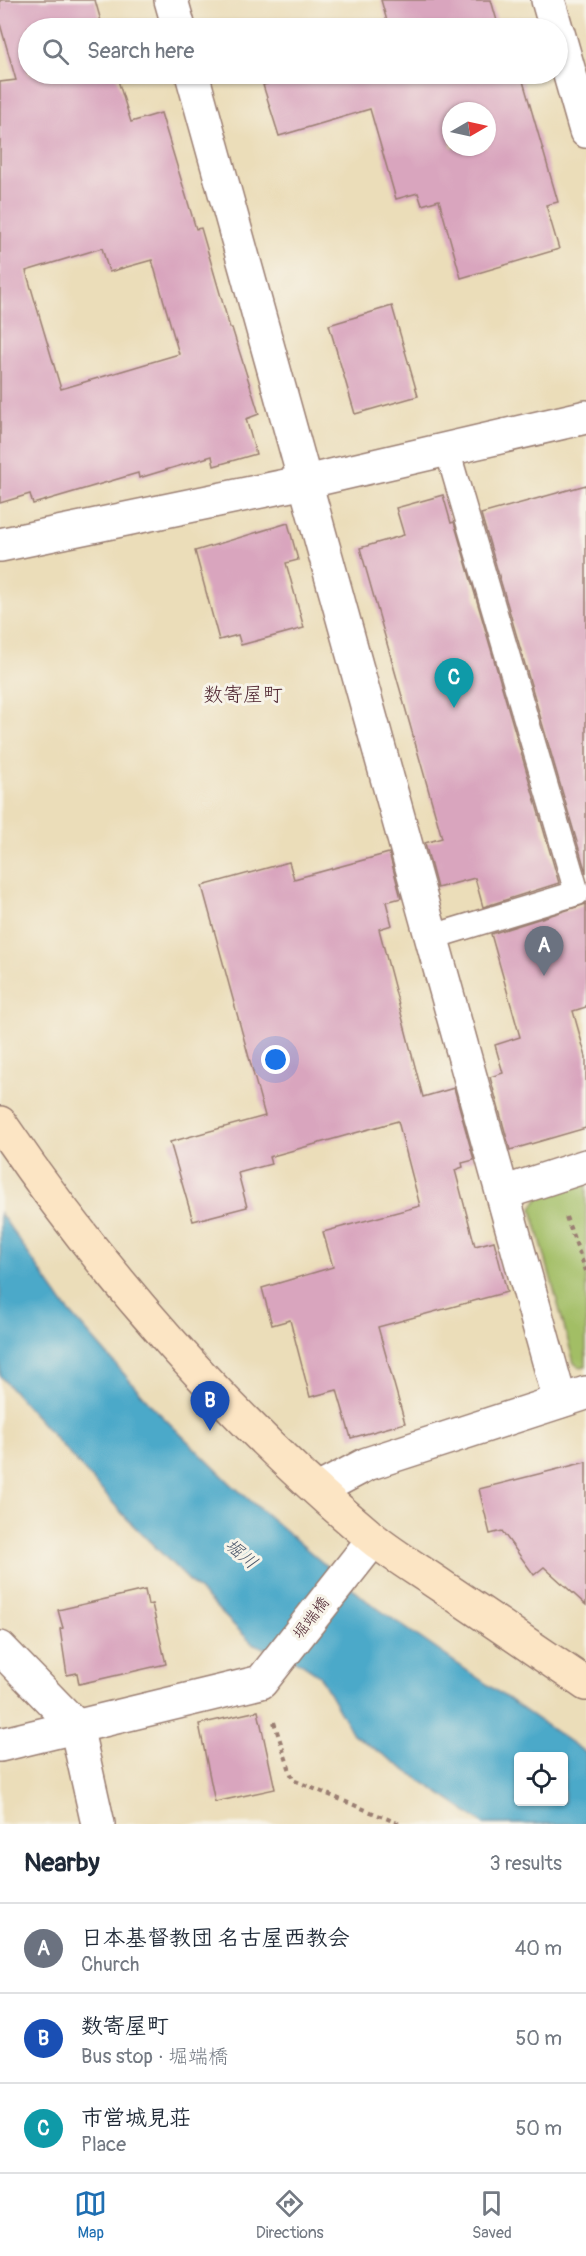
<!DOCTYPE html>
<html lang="en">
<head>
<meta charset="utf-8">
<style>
	:root { --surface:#fff; --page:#f2f2f3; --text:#1f2937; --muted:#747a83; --line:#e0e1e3; --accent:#1f6fb2 }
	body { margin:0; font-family:Pangolin,"Klee One",sans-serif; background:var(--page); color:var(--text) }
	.controls { position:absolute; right:18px; bottom:18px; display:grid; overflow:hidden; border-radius:6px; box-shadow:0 2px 4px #0004 }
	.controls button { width:54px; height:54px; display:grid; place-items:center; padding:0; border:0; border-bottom:2px solid var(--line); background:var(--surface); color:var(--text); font:30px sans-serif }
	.compass { position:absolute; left:442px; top:102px; width:54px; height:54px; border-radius:50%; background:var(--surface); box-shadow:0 2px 4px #0004; rotate:81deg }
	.you { position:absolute; left:276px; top:1060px; width:21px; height:21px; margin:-15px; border:4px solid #fff; border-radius:50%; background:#1a73e8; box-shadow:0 0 0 9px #1a73e833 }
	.badge { display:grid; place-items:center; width:39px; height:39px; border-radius:50%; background:var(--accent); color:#fff; font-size:20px; font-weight:700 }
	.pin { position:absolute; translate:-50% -50px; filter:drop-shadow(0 2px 3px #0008) }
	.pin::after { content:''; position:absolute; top:32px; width:21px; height:18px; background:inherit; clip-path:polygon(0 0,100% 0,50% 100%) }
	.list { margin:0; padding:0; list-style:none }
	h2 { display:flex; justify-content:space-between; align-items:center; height:78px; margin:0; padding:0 24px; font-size:26px }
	h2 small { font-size:20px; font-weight:400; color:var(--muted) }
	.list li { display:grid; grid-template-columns:39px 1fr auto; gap:18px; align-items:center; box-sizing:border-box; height:90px; padding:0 24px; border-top:2px solid var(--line) }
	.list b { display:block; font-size:22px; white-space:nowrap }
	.list p { margin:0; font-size:20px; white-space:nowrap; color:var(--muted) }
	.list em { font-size:20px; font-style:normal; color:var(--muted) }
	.icon { flex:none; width:33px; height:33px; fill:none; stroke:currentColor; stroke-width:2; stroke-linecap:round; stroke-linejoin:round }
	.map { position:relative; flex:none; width:586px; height:1824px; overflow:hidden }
	.search { position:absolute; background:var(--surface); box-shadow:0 2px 4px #0004; left:18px; right:18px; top:18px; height:66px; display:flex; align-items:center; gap:15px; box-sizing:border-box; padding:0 21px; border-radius:33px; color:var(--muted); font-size:22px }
	.sheet { height:348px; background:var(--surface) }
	nav { display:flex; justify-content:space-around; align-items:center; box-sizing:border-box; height:84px; border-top:2px solid var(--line); background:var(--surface); font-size:16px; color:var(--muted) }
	nav a { display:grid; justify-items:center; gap:3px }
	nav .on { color:var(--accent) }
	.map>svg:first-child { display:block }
</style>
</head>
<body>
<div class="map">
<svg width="586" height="1824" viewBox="0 0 586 1824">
	<rect width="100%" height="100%" fill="#f7f3e8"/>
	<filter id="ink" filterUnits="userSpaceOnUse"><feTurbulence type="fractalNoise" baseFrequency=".0167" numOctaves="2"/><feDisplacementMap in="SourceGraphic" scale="12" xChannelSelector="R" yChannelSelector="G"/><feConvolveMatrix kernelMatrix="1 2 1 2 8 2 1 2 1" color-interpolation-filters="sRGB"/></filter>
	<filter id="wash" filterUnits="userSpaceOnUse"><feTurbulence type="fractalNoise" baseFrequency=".008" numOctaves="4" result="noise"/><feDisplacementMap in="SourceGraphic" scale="24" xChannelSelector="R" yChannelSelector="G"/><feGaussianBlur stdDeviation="1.35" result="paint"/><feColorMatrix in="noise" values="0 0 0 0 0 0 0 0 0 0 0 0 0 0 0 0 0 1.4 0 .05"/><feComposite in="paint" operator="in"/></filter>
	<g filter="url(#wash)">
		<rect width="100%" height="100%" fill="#ebddb9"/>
		<path fill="#a2be65" stroke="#766e48" stroke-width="1.5" d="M586,1182V1366L579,1367L574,1363L532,1209L539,1196Z"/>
		<path fill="#4ba9c9" stroke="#4a647a" stroke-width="1.5" fill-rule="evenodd" d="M0,1213L66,1308L153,1407L231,1484L367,1601L586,1753V1824H484L353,1734L319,1675L301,1663L252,1643L129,1521L0,1376ZM518,1756H564V1802H518Z"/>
		<g id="blocks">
			<g fill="#d9a5be" fill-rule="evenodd">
				<path d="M0,0H95L103,28H28V74H116L131,122L161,113L196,229L201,228L230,328H232L259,414L246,419L256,454L214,466L212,456L139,478L138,473L33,504L30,494L0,503V82L16,80L0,24ZM102,248L109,272L152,260L179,354L61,389L26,271Z"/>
				<path d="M381,0H491L499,28H389Z"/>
				<path d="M264,74H521L558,202L546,205L559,249L461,278L439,200L422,205L418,193L396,199L370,109L279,136L263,85L267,84ZM451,111H487V147H451Z"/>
				<path d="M392,306L418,396L355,414L329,325Z"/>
				<path d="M586,485V873L481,514Z"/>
				<path d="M443,495L451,523L454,522L559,883L483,907L475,878L437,888L425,843L442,838L360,548L404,535L396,508Z"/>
				<path d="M288,523L298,560L286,563L304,628L241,645L238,635L219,640L195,551Z"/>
				<path d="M389,853L401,898L386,902L392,925L379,929L423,1097L454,1088L474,1160L462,1163L463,1167L455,1170L475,1246L494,1241L507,1292L378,1327L405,1423L351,1438L337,1390L310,1397L290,1320L272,1325L262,1288L333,1267L323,1232L420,1206L398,1121L269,1157L271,1164L238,1173L247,1207L193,1221L170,1142L265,1116L202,886L289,862L294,879Z"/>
				<path d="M586,904V1007L573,1011L586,1057V1128L510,1150L490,1077L503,1073L495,1045L520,1037L491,934Z"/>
				<path d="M586,1462V1605L544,1567L534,1575L502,1531L490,1534L479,1489Z"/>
				<path d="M145,1590L148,1605L152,1604L166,1664L79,1684L77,1673L67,1675L60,1629L63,1628L58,1610Z"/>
				<path d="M258,1711L275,1789L215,1802L199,1724Z"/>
			</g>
		</g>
	</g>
	<g filter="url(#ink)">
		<use href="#blocks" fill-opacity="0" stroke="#9a7e72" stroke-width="1.5"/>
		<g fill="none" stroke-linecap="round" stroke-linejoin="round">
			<g stroke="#9a7e72" stroke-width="27">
				<path id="lane" d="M432,937L577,893L447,449"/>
			</g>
			<g stroke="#9a7e72" stroke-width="36">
				<g id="street">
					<path d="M171,0L179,28"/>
					<path d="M548,0L556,28"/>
					<path d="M558,33L586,131"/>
					<path d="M192,74L560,1401"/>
					<path d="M0,545L305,482L586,417"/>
					<path d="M503,1193L586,1166"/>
					<path d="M318,1490L367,1464L586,1393"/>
					<path d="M0,1648L76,1726L98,1824"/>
					<path d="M0,1745L261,1682L373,1540"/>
				</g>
			</g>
			<g stroke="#9a7e72" stroke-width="36">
				<path id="secondary" d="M0,1123C103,1275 231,1420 372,1538C394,1556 420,1571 443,1587C491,1619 538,1652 586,1684"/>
			</g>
			<g stroke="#9a7e72" stroke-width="4" stroke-dasharray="4.5 4.5" stroke-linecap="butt">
				<path d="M566,1217L586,1271"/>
				<path d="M274,1722L293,1780L400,1824"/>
			</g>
			<use href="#lane" stroke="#fff" stroke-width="24"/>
			<use href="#street" stroke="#fff" stroke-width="33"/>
			<use href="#secondary" stroke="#fce5c4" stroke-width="33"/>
		</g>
	</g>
	<g text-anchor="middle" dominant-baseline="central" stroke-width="6" stroke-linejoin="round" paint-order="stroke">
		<g font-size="16" fill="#4a1f2b" stroke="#f7f3e8">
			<text transform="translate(311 1618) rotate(-52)">堀端橋</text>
		</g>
		<g font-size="18" font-style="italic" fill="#4a566a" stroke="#f7f3e8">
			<text transform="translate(241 1554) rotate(40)">堀川</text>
		</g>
		<g font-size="20" fill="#4a1f2b" stroke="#f7f3e8">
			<text x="243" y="694">数寄屋町</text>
		</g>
	</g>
</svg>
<div class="controls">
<button><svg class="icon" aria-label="locate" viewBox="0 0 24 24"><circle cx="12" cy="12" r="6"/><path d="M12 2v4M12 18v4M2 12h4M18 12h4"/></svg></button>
</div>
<svg class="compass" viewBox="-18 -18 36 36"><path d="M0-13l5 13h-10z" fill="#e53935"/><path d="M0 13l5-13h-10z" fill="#747a83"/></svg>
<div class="you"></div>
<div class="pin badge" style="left:544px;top:976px;background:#6b7280">A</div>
<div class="pin badge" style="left:210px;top:1431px;background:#1a4fb4">B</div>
<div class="pin badge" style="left:454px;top:708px;background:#0f9aa8">C</div>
<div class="search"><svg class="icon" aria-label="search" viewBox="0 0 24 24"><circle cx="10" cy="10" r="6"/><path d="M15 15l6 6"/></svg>Search here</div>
</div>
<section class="sheet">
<h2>Nearby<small>3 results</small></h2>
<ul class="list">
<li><span class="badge" style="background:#6b7280">A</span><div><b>日本基督教団 名古屋西教会</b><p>Church</p></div><em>40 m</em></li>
<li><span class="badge" style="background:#1a4fb4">B</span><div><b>数寄屋町</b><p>Bus stop · 堀端橋</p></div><em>50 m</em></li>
<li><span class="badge" style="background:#0f9aa8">C</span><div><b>市営城見荘</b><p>Place</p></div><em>50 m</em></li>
</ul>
</section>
<nav>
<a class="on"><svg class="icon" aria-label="map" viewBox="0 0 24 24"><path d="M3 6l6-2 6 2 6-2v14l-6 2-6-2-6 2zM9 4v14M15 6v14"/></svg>Map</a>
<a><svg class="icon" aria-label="directions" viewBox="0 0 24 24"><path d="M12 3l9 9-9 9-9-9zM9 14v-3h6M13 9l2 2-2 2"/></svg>Directions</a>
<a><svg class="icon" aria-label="saved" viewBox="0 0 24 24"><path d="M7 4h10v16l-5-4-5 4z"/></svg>Saved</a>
</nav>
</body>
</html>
